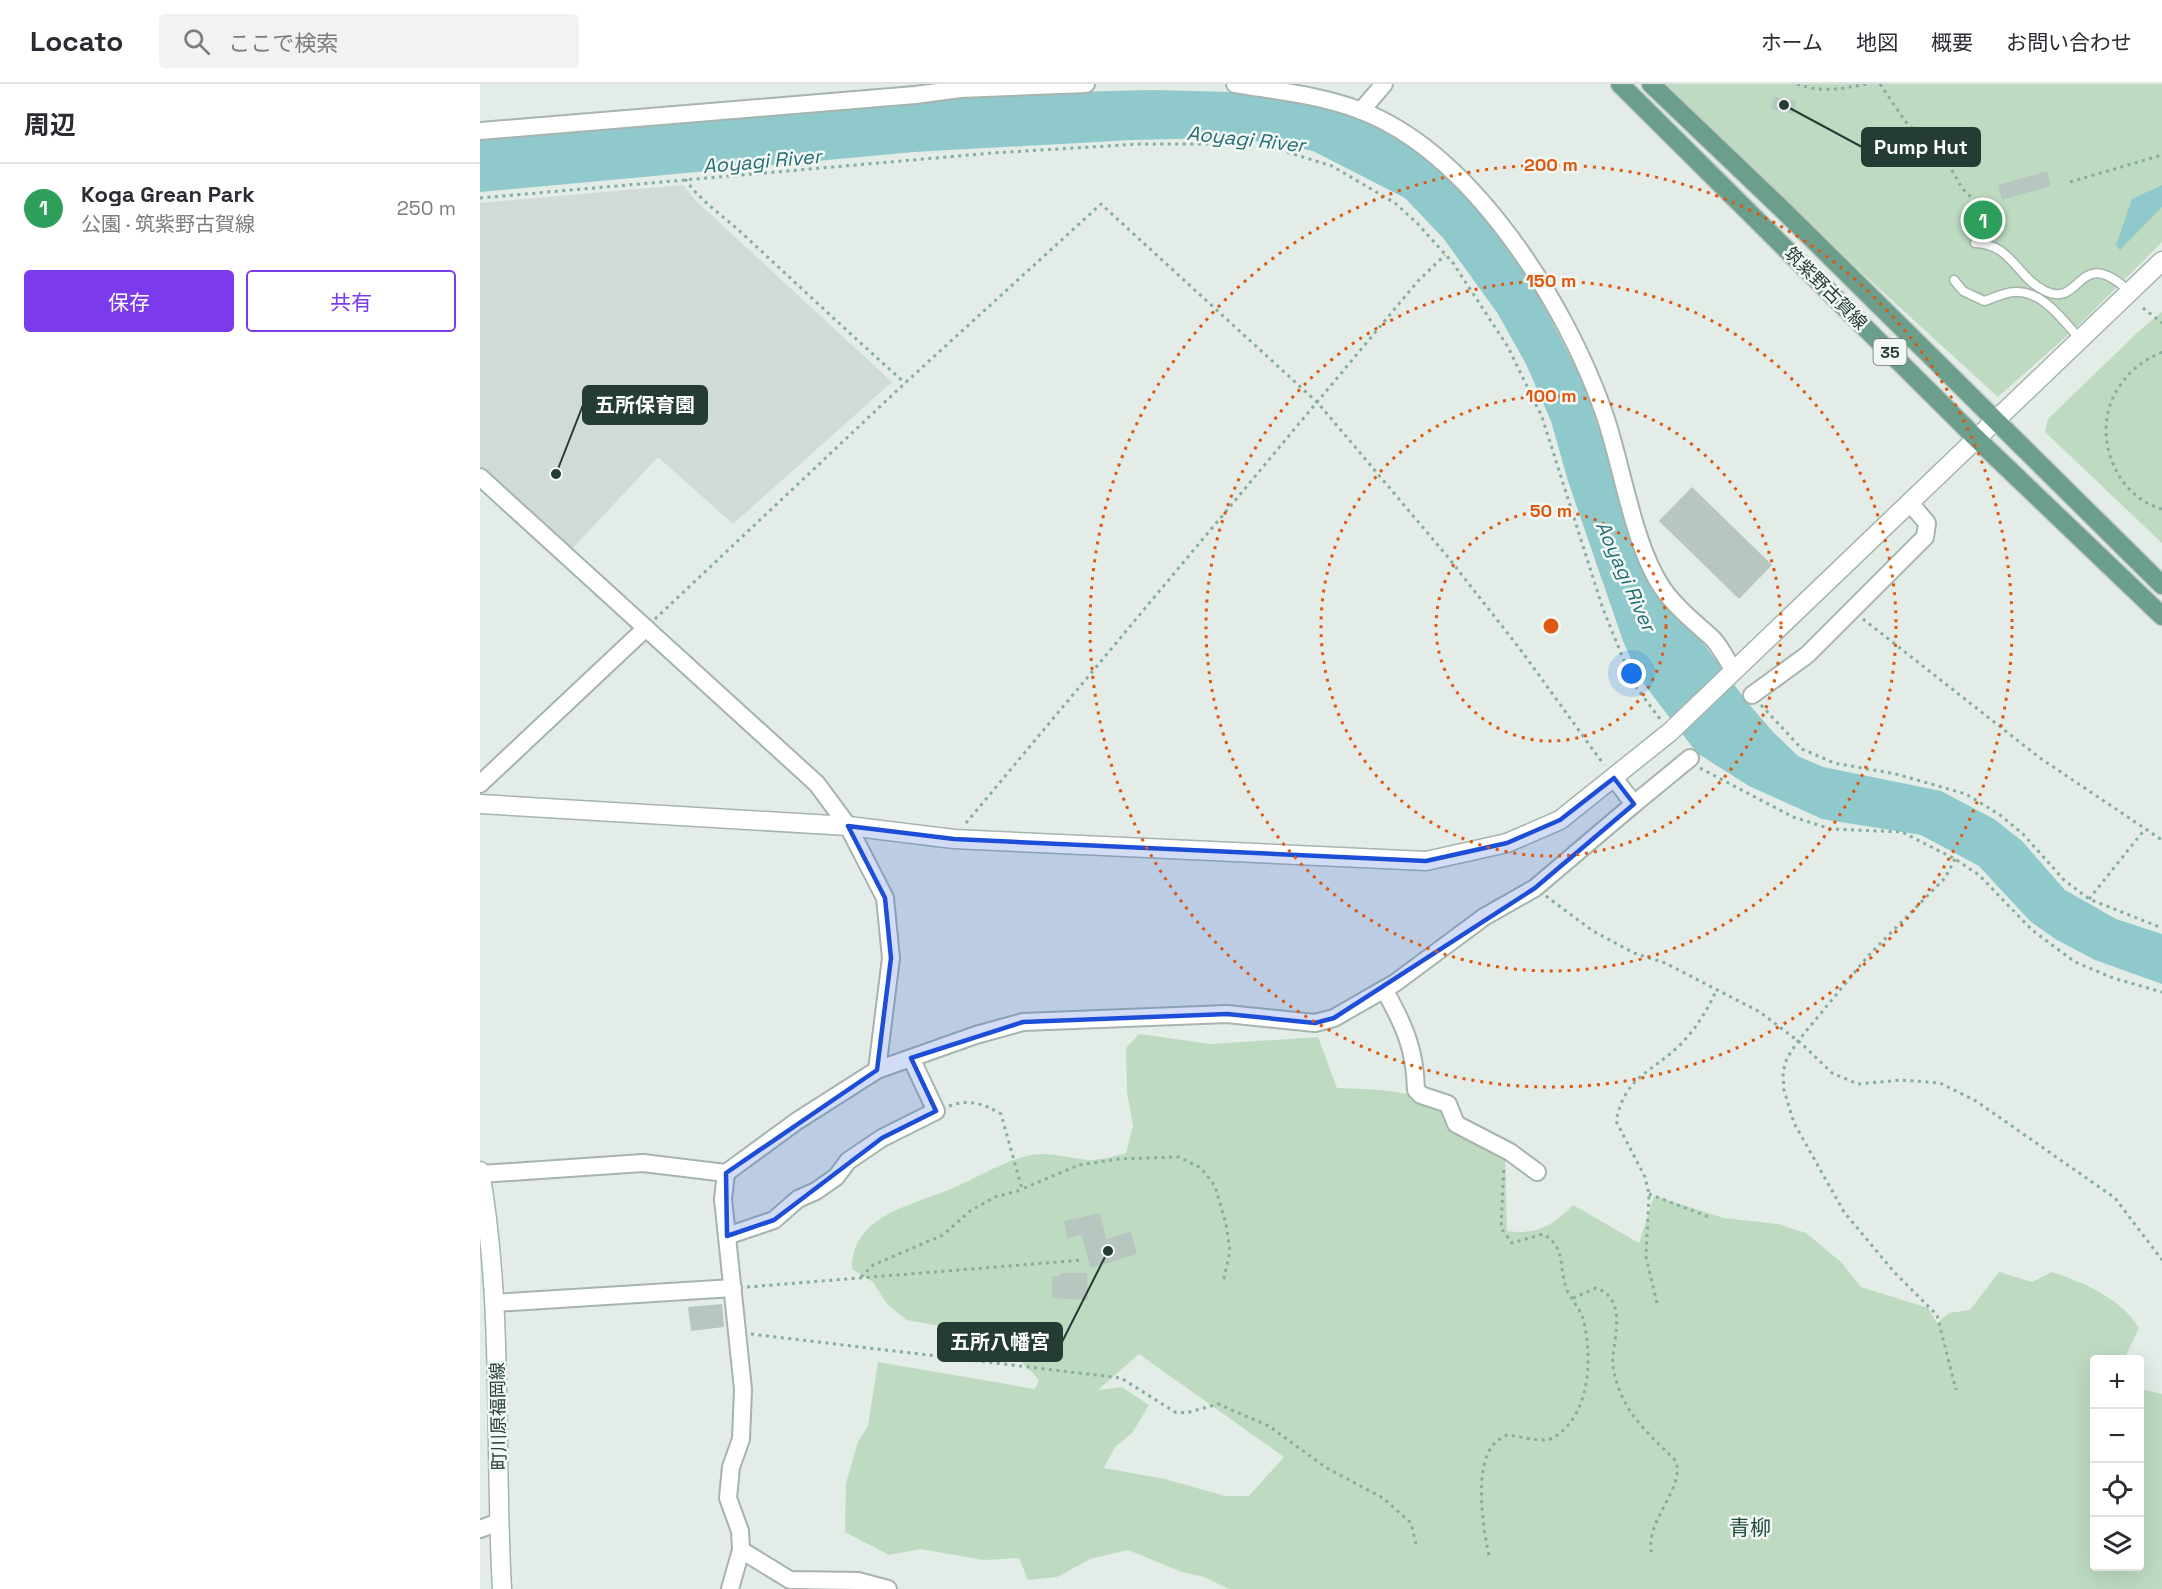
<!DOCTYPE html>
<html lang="ja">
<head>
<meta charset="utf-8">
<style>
	:root { --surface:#fff; --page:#f2f2f3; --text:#2b2b33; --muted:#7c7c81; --line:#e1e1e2; --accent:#7c3aed }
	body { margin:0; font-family:"Space Grotesk","Noto Sans JP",sans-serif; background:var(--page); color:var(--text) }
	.controls { position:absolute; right:18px; bottom:18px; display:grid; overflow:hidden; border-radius:6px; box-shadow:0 6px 24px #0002 }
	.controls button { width:54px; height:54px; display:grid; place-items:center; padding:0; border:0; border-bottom:2px solid var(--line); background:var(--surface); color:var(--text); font:30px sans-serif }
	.you { position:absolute; left:1152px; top:590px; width:21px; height:21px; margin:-15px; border:4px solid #fff; border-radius:50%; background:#1a73e8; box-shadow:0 0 0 9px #1a73e833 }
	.badge { display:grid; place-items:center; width:39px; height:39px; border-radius:50%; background:var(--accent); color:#fff; font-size:20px; font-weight:700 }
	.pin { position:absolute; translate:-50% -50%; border:3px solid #fff; box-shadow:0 2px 6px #0006 }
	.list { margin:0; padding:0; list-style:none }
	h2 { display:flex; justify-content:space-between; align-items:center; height:78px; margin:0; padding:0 24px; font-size:26px }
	h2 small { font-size:20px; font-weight:400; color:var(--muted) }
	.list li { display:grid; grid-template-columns:39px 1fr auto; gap:18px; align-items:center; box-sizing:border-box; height:90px; padding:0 24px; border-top:2px solid var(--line) }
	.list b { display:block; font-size:22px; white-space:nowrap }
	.list p { margin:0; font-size:20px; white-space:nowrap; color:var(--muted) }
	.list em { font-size:20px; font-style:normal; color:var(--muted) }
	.actions { display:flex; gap:12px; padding:18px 24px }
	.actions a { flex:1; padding:14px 0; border:2px solid var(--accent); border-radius:6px; text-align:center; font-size:21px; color:var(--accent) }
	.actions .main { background:var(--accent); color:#fff }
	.icon { flex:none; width:33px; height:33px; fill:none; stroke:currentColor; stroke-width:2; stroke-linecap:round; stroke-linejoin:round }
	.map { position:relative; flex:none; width:1682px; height:1505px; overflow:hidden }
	header { display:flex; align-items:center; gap:36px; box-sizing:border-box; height:84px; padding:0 30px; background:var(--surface); border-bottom:2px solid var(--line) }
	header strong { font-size:28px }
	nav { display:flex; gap:33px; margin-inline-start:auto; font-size:21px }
	.search { width:420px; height:54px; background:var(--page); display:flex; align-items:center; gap:15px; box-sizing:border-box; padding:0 21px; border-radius:6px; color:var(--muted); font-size:22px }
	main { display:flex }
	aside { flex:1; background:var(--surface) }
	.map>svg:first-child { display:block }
</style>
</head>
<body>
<header>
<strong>Locato</strong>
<div class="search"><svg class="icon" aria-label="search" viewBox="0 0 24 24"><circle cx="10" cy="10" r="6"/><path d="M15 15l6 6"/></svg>ここで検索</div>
<nav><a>ホーム</a><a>地図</a><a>概要</a><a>お問い合わせ</a></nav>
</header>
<main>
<aside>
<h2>周辺<small></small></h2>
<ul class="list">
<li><span class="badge" style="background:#2e9e5b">1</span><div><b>Koga Grean Park</b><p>公園 · 筑紫野古賀線</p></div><em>250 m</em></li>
</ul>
<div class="actions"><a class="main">保存</a><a>共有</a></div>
</aside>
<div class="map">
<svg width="1682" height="1505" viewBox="0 0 1682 1505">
	<rect width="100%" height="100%" fill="#e3ece7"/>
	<path fill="#d1dbd6" d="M203,101L215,116L412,298L253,440L178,373L90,467L0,384V119Z"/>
	<g fill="#bedbc2" fill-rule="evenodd">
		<path d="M1181,0H1682V158L1600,240L1518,313L1299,113Z"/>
		<path d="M1682,228V459L1565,348L1568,335L1659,247Z"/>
		<path d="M659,950L731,960L838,953L857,1004C880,1005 904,1005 926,1010C963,1019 994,1047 1025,1068L1027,1147C1057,1151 1072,1142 1093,1121L1159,1159L1174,1112L1244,1134L1298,1140L1326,1149L1361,1178L1381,1203L1448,1224L1457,1239L1469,1229L1490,1226L1519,1188L1552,1198L1572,1188C1603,1198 1642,1215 1659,1244L1644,1275L1614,1276V1482H1660V1305L1682,1310V1505H749L724,1493L702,1488L648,1466L610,1475L577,1493L548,1496L539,1474L504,1476L440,1465L409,1471L365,1448L366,1399L378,1358L388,1342L398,1278L555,1305L559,1296C540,1276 523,1256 493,1260L477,1245L427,1236L407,1220L393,1198L372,1185C372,1131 431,1122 471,1105C497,1094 522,1077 551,1071C570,1067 591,1075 610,1076C622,1076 635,1072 646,1069L653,1042L647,1008L646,964ZM659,1270L804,1373L769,1412H745L685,1395L624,1384L635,1363L652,1349L669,1321L642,1303L618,1306Z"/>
	</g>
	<g fill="#8fc9cc">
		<path d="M673,6L753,8L846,23L893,39L933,65L975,101L996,124L1020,153L1054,203L1102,296L1145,420L1214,547L1267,618L1294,649L1318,672L1343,683L1461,707L1514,735L1542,757L1585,806L1636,835L1682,850V900L1615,876L1577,856L1550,837L1499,782L1441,751L1342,735L1269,702L1217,669L1160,595L1143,557L1088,397L1071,337L1046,280L1018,230L964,155L925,114L833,67L796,59L738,54L652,56L434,68L0,108V55C224,35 449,10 673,6Z"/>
		<path d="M1682,101V123L1640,166L1636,161L1652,115Z"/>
	</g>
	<g fill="#b8c6c0">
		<path d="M1294,13L1316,17L1313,30L1291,25Z"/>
		<path d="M1567,87L1571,102L1522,116L1518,101Z"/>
		<path d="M1212,403L1292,481L1259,515L1179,437Z"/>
		<path d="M620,1129L626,1155L651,1148L657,1170L611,1184L601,1151L587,1154L584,1137Z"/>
		<path d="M579,1189H607L608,1216L572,1214V1192H580Z"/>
		<path d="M242,1220L244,1243L211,1247L208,1223Z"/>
	</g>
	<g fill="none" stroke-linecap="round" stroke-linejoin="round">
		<g stroke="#a6b4ad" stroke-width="11">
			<g id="service">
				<path d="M1495,159C1532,160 1536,193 1565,207C1603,225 1597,159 1649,207"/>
				<path d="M1474,196L1483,207L1504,217C1514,214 1525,208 1535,208C1563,206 1584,238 1601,256"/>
			</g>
		</g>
		<g stroke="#a6b4ad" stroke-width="20">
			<g id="minor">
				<path d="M755,0C797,7 839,11 879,26C992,68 1086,220 1124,329C1142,380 1153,462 1183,505C1196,523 1214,538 1231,553C1240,561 1246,576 1254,586"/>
				<path d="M881,27L904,0"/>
				<path d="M0,47L435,11L480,5L606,0"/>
				<path d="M0,393L337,700L368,742L405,814L411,874L397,986"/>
				<path d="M1272,611L1327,571L1445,453L1447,439L1430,419"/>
				<path d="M0,700L166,544"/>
				<path d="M1154,720L1210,674"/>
				<path d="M904,905C924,941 935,964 936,1006L941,1011L968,1020L976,1040L1030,1068L1057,1088"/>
				<path d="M246,1089L243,1115L263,1305L261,1355L251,1383L248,1414L260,1447L261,1466L250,1505"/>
				<path d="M1,1090L163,1079L246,1089L317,1037L397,986L496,951L543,938L747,930L835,939L854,934L915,899L1004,833L1055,804L1154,720L1134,694"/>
				<path d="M247,1152L294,1136L318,1115L336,1107L356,1093L368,1077L402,1054L456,1027L431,974"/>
				<path d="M14,1219L253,1204"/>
				<path d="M0,1445L19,1438"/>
				<path d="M261,1466L310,1496L378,1497L408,1505"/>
			</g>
		</g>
		<g stroke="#a6b4ad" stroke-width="21">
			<path id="tertiary" d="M0,720L368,742L474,755L946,777L1027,759L1080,736L1190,648L1682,177"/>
		</g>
		<g stroke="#a2b6ad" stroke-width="21">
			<path id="secondary" d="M0,1087C24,1225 14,1366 22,1505"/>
		</g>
		<g stroke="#c2c8c6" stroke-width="21">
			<g id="primary">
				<path d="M1140,0L1498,356L1682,532"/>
				<path d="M1171,0L1303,126L1682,501"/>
			</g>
		</g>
		<g stroke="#86ad9d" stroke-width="3" stroke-dasharray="3 4.5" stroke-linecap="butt">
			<path d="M1317,0C1342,9 1361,5 1386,0"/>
			<path d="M1400,0L1425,37L1469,81L1482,104L1494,116L1510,121"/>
			<path d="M205,95C222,119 244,132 265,152C318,201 371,251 425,299"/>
			<path d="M1590,98L1682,71"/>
			<path d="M0,114L512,69L660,60H726L794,64L852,82L915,119L937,139L973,179L1028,263L1062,333L1123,525L1153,599L1180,635"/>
			<path d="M1663,224L1682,239"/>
			<path d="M1682,268C1664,276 1650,286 1639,303C1610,345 1632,411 1682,425"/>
			<path d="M175,535L425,299L621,120L838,319L967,472L1040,565L1124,681"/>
			<path d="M1383,535L1560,674L1682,756"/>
			<path d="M1281,621L1322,665L1354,679L1416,690L1486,710L1520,731L1543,750L1584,796L1609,815L1682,844"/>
			<path d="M1220,684L1313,733L1351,745L1422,748L1475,775L1499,791L1552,846L1595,878L1633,894L1682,908"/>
			<path d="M486,739L938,197L965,171"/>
			<path d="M1475,775L1465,794L1388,872L1318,957L1307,974L1303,988L1304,1006L1314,1039L1364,1128L1415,1189L1457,1231L1476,1306"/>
			<path d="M1066,812L1113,847L1154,869L1185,879L1280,928L1322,960L1352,989L1378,1000L1421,996L1460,999L1496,1017L1635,1114L1682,1176"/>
			<path d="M1609,815L1665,745"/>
			<path d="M469,1022C488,1015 503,1019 521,1030L542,1105L599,1081L639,1075L699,1073L721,1084L735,1102L746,1140L750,1167L743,1199"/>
			<path d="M1169,1110L1229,1133"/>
			<path d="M381,1193L393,1181L463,1151L490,1127L515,1113L541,1106"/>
			<path d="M267,1203L603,1176"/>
			<path d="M1093,1214L1116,1204C1146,1214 1135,1249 1133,1273C1132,1284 1135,1294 1139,1305C1150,1335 1174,1355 1196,1377C1205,1406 1163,1438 1172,1471"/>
			<path d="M1177,1219L1166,1173L1169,1110L1165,1093L1136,1037C1146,991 1170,990 1200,961C1215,946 1227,927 1236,907"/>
			<path d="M271,1250L641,1294L695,1328L706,1329L738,1320L789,1342L845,1383L903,1414L931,1439L936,1460"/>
			<path d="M1009,1471C1003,1445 993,1380 1015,1359C1018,1356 1023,1353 1027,1351C1039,1352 1051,1356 1063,1356C1069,1357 1075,1353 1080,1349C1110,1325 1112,1274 1104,1238C1101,1225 1092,1217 1087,1206C1078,1183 1087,1164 1063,1150L1032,1159L1021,1144L1024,1082"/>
		</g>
		<use href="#service" stroke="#fff" stroke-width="8"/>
		<use href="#minor" stroke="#fff" stroke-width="16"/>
		<use href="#tertiary" stroke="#fff" stroke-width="18"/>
		<use href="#secondary" stroke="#fff" stroke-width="18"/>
		<use href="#primary" stroke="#6b9e8b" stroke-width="18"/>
	</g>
	<path fill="#1d4ed8" fill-opacity="0.2" stroke="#1d4ed8" stroke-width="4.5" stroke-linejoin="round" d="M1134,694L1154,720L1055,804L854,934L835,939L747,930L543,938L431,974L456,1027L402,1054L294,1136L247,1152L246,1089L397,986L411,874L405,814L368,742L474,755L946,777L1027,759L1080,736Z"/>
	<g fill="none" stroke="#de580e" stroke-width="3" stroke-dasharray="3 6">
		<circle cx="1071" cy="542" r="115"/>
		<circle cx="1071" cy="542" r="230"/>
		<circle cx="1071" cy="542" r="345"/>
		<circle cx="1071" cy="542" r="461"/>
	</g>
	<g text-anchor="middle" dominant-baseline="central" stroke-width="5" stroke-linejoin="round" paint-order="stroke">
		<rect fill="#f3f8f5" stroke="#62746d" stroke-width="1.5" x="1393.5" y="255" width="33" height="26" rx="4.5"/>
		<g font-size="16" font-weight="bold" fill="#243c33">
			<text x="1410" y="268">35</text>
		</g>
		<g font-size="18" fill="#243c33" stroke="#f3f8f5">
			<text transform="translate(1346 204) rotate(45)">筑紫野古賀線</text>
			<text transform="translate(18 1332) rotate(-91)">町川原福岡線</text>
		</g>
		<g font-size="20" font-style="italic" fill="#236e73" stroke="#f3f8f5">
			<text transform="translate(766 55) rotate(6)">Aoyagi River</text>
			<text transform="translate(282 77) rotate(-5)">Aoyagi River</text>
			<text transform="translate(1146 492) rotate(66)">Aoyagi River</text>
		</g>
		<g font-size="21" fill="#214c3d" stroke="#f3f8f5">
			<text x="1270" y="1443">青柳</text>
		</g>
	</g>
	<circle cx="1071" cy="542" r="9" fill="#de580e" stroke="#f3f8f5" stroke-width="3"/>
	<g font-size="18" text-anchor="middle" font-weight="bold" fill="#de580e" stroke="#f3f8f5" stroke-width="5" stroke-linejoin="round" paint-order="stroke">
		<text x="1071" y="87">200 m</text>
		<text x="1071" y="203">150 m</text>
		<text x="1071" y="318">100 m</text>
		<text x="1071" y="433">50 m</text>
	</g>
	<path fill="none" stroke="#243c33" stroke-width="2" d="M1304 21L1382 63M76 390L103 321M628 1167L582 1258"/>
	<g fill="#243c33" stroke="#f3f8f5" stroke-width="2">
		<circle cx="1304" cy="21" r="6"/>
		<circle cx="76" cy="390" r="6"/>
		<circle cx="628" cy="1167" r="6"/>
	</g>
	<g fill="#243c33" stroke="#243c33" stroke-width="2">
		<rect x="1382" y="44" width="118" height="38" rx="6"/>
		<rect x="103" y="302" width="124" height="38" rx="6"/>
		<rect x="458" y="1239" width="124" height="38" rx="6"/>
	</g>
	<g font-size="20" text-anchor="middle" font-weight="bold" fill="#fff">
		<text x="1441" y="70">Pump Hut</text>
		<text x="165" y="328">五所保育園</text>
		<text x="520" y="1265">五所八幡宮</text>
	</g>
</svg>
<div class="controls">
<button>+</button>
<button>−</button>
<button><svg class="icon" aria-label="locate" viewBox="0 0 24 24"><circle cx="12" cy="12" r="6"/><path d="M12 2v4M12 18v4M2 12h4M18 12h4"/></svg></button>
<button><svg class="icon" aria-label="layers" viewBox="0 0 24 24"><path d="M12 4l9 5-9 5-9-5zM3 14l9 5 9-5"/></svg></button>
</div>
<div class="you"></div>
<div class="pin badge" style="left:1503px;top:136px;background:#2e9e5b">1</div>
</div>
</main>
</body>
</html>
